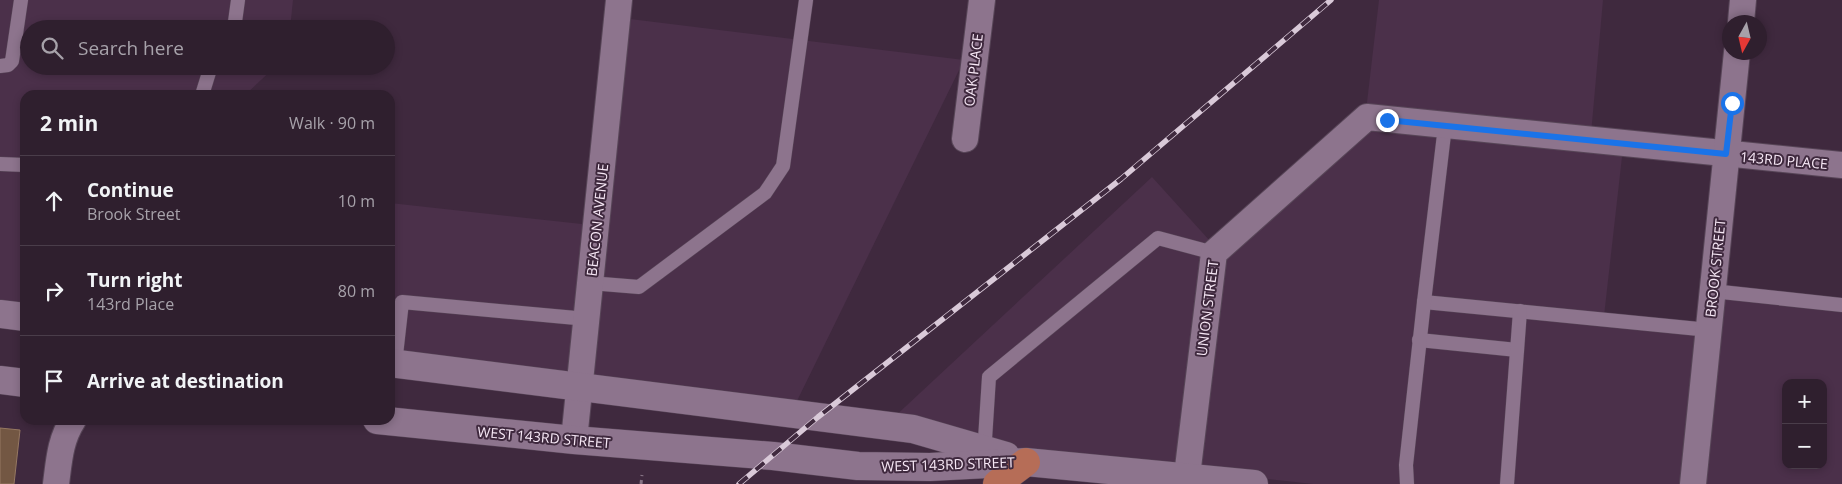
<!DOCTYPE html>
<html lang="en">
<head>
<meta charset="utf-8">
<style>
	:root { --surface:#2f1f2e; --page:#3b2c3a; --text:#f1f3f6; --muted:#a7a2aa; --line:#4a3d4a }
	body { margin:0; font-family:"Open Sans",sans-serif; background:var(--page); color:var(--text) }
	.controls { position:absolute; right:15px; bottom:15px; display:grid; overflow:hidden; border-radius:10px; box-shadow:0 2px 8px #0003 }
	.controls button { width:45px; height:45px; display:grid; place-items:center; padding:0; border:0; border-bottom:1px solid var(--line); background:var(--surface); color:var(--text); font:25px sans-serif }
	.compass { position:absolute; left:1722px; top:15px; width:45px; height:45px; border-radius:50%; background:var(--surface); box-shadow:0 2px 8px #0003; rotate:188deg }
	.stop { position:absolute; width:15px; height:15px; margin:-11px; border:4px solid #1a73e8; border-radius:50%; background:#fff }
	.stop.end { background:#1a73e8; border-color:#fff; box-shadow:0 1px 5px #0008 }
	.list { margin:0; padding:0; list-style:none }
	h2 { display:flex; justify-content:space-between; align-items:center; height:65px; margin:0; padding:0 20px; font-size:21px }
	h2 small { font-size:16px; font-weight:400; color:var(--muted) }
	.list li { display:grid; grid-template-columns:32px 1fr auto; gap:15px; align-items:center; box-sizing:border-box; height:90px; padding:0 20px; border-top:1px solid var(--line) }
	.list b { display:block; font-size:19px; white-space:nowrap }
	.list p { margin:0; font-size:16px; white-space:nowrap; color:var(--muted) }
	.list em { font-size:16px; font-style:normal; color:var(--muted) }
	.icon { flex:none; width:28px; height:28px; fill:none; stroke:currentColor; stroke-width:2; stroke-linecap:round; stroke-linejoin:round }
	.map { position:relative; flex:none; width:1842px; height:484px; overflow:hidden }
	.search { position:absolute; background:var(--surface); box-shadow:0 2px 8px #0003; left:20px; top:20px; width:375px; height:55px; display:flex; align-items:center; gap:12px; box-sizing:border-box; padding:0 18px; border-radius:28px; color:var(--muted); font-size:19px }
	.panel { position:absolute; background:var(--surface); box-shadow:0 2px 8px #0003; left:20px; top:90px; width:375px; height:335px; border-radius:15px }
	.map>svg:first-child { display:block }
</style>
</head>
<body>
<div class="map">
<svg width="1842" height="484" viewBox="0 0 1842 484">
	<rect width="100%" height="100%" fill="#3f293e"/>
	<g fill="#4b304a" fill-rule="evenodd">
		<path d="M0,0H293L290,29H29V66H276L245,95H25V312L0,309Z"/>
		<path d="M1379,0H1603L1591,134L1366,111Z"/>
		<path d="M622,18L964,60L794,407L585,382Z"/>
		<path d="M1368,121L1440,130L1418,304L1704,333V292L1842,308V484H1313L1193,471L1219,255ZM1786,383H1823V465H1786Z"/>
		<path d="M1449,131L1623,148L1604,316L1428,299Z"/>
		<path d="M1152,177L1210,241L1183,468L1026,454L891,420Z"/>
		<path d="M390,203L591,225L576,382L390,358Z"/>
	</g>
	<path fill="#735743" stroke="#957862" d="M0,428L20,430L14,484H0Z"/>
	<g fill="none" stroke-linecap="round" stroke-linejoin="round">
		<g stroke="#574557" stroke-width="15">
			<g id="lane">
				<path d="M234,29L238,0"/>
				<path d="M0,66L8,65L12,61L21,0"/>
				<path d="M202,95L211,66"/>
				<path d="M0,164L25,165"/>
				<path d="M590,283L639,287L765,193L783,166L806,0"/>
				<path d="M1712,291L1842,305"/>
				<path d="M1424,302L1709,330"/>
				<path d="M1419,340L1517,350"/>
				<path d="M395,364L402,302L587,319"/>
				<path d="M984,455L989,377L1158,238L1214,253"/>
				<path d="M1407,484L1406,465L1424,302L1445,126"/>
				<path d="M1507,484L1520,311"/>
			</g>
		</g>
		<g stroke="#574557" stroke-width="28">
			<g id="street">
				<path d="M1741,22L1743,0"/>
				<path d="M965,139L982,0"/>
				<path d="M574,440L619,0"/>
				<path d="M56,484C59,461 60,440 73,420"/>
				<path d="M1186,484L1214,253L1367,117L1842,165"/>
				<path d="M1693,484L1737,52"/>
			</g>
		</g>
		<g stroke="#574557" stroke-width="29">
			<g id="secondary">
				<path d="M0,314L25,317"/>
				<path d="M390,363L913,429L1006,456"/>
				<path d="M0,380L25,383"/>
				<path d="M377,420L574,440L773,456L858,466L930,467L1026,462L1254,484"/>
			</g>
		</g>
		<g stroke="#574557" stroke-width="29">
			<path id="primary" d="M997,484L1026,462"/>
		</g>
		<path stroke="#867385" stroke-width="3" stroke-dasharray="4 4" stroke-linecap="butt" d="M641,484L642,475"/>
		<use href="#lane" stroke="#8d748d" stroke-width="14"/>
		<use href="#street" stroke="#8d748d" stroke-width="26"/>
		<use href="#secondary" stroke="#8d748d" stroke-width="28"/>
		<use href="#primary" stroke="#b66d57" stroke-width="28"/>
		<g stroke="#d9c9d8" stroke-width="5.5">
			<path id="rail" d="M739,484L818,417L1121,179L1331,0"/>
		</g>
		<use href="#rail" stroke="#3f293e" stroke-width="4" stroke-dasharray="11" stroke-linecap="butt"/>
	</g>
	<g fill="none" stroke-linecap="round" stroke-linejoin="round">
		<path stroke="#1a73e8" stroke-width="6" d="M1387,120L1726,154L1732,103"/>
	</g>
	<g text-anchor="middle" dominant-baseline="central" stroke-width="4" stroke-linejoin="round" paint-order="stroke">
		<g font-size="14" fill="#f7e8f6" stroke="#3f293e">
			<text transform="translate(973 70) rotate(-83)">OAK PLACE</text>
			<text transform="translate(1784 160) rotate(5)">143RD PLACE</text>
			<text transform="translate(597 220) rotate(-84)">BEACON AVENUE</text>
			<text transform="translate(1715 268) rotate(-84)">BROOK STREET</text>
			<text transform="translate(1207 308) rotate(-83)">UNION STREET</text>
			<text transform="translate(544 437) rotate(5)">WEST 143RD STREET</text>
			<text transform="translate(948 464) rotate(-2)">WEST 143RD STREET</text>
		</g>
	</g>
</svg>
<div class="controls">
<button>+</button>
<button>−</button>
</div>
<svg class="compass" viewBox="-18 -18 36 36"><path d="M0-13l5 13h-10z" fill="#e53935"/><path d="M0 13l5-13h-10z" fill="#a7a2aa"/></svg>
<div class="stop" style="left:1732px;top:103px"></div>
<div class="stop end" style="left:1387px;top:120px"></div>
<div class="search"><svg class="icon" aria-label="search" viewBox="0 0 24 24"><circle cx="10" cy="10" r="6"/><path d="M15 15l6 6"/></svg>Search here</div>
<section class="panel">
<h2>2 min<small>Walk · 90 m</small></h2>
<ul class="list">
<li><svg class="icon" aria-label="ahead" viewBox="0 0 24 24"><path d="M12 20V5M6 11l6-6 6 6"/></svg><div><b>Continue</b><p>Brook Street</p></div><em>10 m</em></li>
<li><svg class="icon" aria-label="right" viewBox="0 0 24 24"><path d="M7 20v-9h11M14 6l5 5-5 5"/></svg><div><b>Turn right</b><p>143rd Place</p></div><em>80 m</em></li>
<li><svg class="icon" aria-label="arrive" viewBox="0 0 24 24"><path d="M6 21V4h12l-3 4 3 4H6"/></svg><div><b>Arrive at destination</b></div></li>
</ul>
</section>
</div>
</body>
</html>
